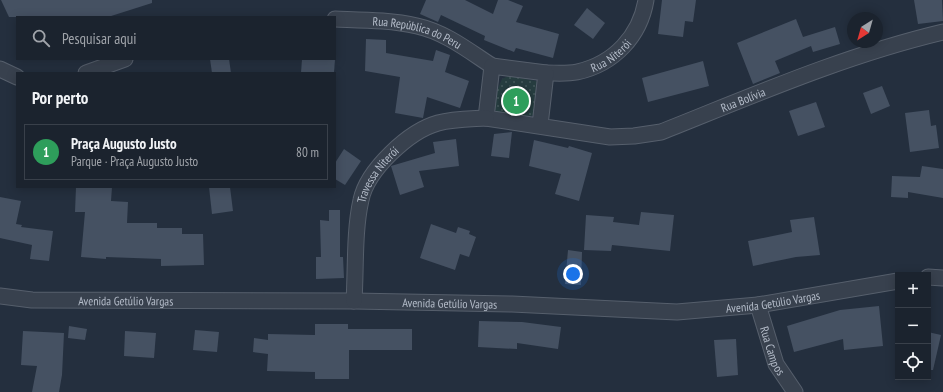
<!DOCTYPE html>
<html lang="pt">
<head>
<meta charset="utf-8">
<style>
	:root { --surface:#1b232e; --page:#242b36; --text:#f1f3f6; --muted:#a0a4aa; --line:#39404a; --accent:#d93025 }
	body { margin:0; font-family:"PT Sans Narrow",sans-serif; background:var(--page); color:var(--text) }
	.controls { position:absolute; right:12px; bottom:12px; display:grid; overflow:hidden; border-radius:0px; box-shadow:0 2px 10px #0003 }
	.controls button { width:36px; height:36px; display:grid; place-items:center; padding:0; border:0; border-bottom:1px solid var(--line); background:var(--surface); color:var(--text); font:20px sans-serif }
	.compass { position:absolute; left:847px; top:12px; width:36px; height:36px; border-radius:50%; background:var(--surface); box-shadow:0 2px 10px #0003; rotate:217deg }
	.you { position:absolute; left:573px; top:274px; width:14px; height:14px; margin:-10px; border:3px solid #fff; border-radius:50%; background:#1a73e8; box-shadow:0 0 0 6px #1a73e833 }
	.badge { display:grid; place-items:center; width:26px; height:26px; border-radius:50%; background:var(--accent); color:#fff; font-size:13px; font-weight:700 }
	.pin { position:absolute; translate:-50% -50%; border:2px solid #fff; box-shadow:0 1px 4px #0006 }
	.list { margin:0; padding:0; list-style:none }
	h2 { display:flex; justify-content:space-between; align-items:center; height:52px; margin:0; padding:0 16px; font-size:17px }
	h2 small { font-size:13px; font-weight:400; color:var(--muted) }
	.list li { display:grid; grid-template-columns:26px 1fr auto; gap:12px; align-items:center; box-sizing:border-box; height:56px; margin:0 8px 8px; padding:0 8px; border:1px solid var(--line); border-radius:0px }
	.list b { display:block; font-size:15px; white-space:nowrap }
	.list p { margin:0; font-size:13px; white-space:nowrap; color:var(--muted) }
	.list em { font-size:13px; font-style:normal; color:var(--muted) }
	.icon { flex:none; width:22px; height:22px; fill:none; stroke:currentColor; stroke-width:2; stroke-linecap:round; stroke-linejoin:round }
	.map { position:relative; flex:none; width:943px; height:392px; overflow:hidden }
	.search { position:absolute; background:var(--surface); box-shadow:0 2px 10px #0003; left:16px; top:16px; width:320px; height:44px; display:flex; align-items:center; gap:10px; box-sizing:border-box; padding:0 14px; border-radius:0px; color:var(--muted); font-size:15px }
	.panel { position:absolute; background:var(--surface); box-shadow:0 2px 10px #0003; left:16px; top:72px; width:320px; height:116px; border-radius:0px }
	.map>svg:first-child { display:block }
</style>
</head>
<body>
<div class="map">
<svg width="943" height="392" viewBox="0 0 943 392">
	<defs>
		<pattern id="park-dots" width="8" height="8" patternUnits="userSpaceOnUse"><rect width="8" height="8" fill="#263c3f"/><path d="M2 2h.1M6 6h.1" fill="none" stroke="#435659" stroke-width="1.8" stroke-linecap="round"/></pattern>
	</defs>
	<rect width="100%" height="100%" fill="#242f3e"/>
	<path fill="url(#park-dots)" d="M508,76L536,81L539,85L535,114L529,117L497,113L494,108L495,95L502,79Z"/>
	<g fill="#455162">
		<path d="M1,0H152V3L108,17H9Z"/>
		<path d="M426,0H465L493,14L498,0H508L523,6L516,22L559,34L553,58L516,48L514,52L484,40L485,36L441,15L438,22L420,14Z"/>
		<path d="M662,0H696L693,22L685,21L683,37L658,34Z"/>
		<path d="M914,0H942L943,21L918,24Z"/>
		<path d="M587,8L605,23L593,39L574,25Z"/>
		<path d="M796,19L803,37L835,27L840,44L813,52L811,46L775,61L780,73L753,84L737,43Z"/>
		<path d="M366,39L386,40V53L433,61L436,50L450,55L445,72L469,81L460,108L427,97L423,118L395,113L400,77L365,71Z"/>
		<path d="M210,59H229L231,73H212Z"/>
		<path d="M302,59H335L334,73H301Z"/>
		<path d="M703,61L709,86L648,102L642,78Z"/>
		<path d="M882,86L890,106L871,114L863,93Z"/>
		<path d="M816,102L825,127L798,136L789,111Z"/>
		<path d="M929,110L931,126L936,125L939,148L910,152L905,113Z"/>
		<path d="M512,132L509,158L491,156L494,134Z"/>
		<path d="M456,139L459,166L419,171L424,187L400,195L391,166L435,153L433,142Z"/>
		<path d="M534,140L568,148L569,146L592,153L579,201L555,194L561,174L529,166Z"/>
		<path d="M344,149L361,161L345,185L335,179V163Z"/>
		<path d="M922,166L943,169V198L908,192V198L891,197L892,176L920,177Z"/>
		<path d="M76,187H112L111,201L128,202L127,223H157V228H182V234H203L204,265L161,266V259L106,257V259L81,257L85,212H75Z"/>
		<path d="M209,187H230L233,211L212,214Z"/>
		<path d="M0,197L21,201L16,224L22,225L21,227L53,231L49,261L30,259L32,245L0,238Z"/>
		<path d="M329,210H340V257H343L344,278L316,279V257H321L320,220L329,221Z"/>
		<path d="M641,212L674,215L670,251L612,245L611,251L584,250L586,215L614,217L613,222L639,225Z"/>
		<path d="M814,217L820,255L796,257L753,266L748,241L792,232L790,220Z"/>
		<path d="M431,224L456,233L458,227L470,231L469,234L476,237L469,257L460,254L455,270L420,258Z"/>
		<path d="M568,250L582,252L581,285L565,284Z"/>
		<path d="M879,306L883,346L844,350L843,339L794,352L787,326L840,310Z"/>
		<path d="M479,321L522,322L561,327L558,349L517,343V349L478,347Z"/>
		<path d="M315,324H348V329H412V350H349V379H315V372L267,371L268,354L253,352L254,338L268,340V334L315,335Z"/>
		<path d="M69,326L87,329L85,340L68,338Z"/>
		<path d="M195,330L219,332L217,352L193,350Z"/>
		<path d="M23,331L64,333L62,375L59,392H32L37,366L21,365Z"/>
		<path d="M125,331L156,333L154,358L124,356Z"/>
		<path d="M928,332L941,335L933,370H928Z"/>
		<path d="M736,339L738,375L717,377L714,340Z"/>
	</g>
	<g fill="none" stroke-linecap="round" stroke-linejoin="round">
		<g stroke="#565f6c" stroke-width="17">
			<g id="minor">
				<path id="s1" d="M335,19C362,20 391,20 417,26C445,32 469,51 492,66"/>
				<path d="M0,69L17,77"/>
				<path d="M86,73L125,59"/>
				<path id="s2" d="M546,73C556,73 567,74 577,72C614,64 640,36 646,0"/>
				<path id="s3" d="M540,125L546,73L492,66L486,118L610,137L634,136L661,132C754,95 846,55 943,32"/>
				<path d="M928,277L943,278"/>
				<path id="s4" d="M0,296L32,300L354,301L512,304L677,312L758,305L898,281"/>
				<path id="s5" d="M354,301C356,269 354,231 361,200C367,170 409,131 438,123C453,119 471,119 486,118"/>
				<path id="s6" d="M758,305L776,364L795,392"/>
			</g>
		</g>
		<use href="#minor" stroke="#38414e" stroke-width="15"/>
	</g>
	<g text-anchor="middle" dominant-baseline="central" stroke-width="4" stroke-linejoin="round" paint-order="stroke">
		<g font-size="12" fill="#b4bcc9" stroke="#1d2633">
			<text stroke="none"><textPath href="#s1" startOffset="84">Rua República do Peru</textPath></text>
			<text stroke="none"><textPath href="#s2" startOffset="69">Rua Niterói</textPath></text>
			<text stroke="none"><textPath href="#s3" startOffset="424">Rua Bolívia</textPath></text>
			<text stroke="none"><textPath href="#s5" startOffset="132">Travessa Niterói</textPath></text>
			<text stroke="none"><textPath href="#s4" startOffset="126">Avenida Getúlio Vargas</textPath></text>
			<text stroke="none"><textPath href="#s4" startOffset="774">Avenida Getúlio Vargas</textPath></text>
			<text stroke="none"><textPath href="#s4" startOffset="450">Avenida Getúlio Vargas</textPath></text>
			<text stroke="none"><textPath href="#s6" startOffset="48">Rua Campos</textPath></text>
		</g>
	</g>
</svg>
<div class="controls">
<button>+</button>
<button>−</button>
<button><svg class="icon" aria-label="locate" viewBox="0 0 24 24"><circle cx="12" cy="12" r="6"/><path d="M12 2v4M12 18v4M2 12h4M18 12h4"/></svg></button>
</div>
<svg class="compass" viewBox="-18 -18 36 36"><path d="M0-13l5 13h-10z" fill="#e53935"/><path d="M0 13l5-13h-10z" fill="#a0a4aa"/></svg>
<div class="you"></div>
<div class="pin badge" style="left:516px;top:101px;background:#2e9e5b">1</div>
<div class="search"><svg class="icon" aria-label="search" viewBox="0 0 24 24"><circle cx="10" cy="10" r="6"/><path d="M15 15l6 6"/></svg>Pesquisar aqui</div>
<section class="panel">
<h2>Por perto<small></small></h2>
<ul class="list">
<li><span class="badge" style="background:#2e9e5b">1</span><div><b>Praça Augusto Justo</b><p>Parque · Praça Augusto Justo</p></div><em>80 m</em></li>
</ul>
</section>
</div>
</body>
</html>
